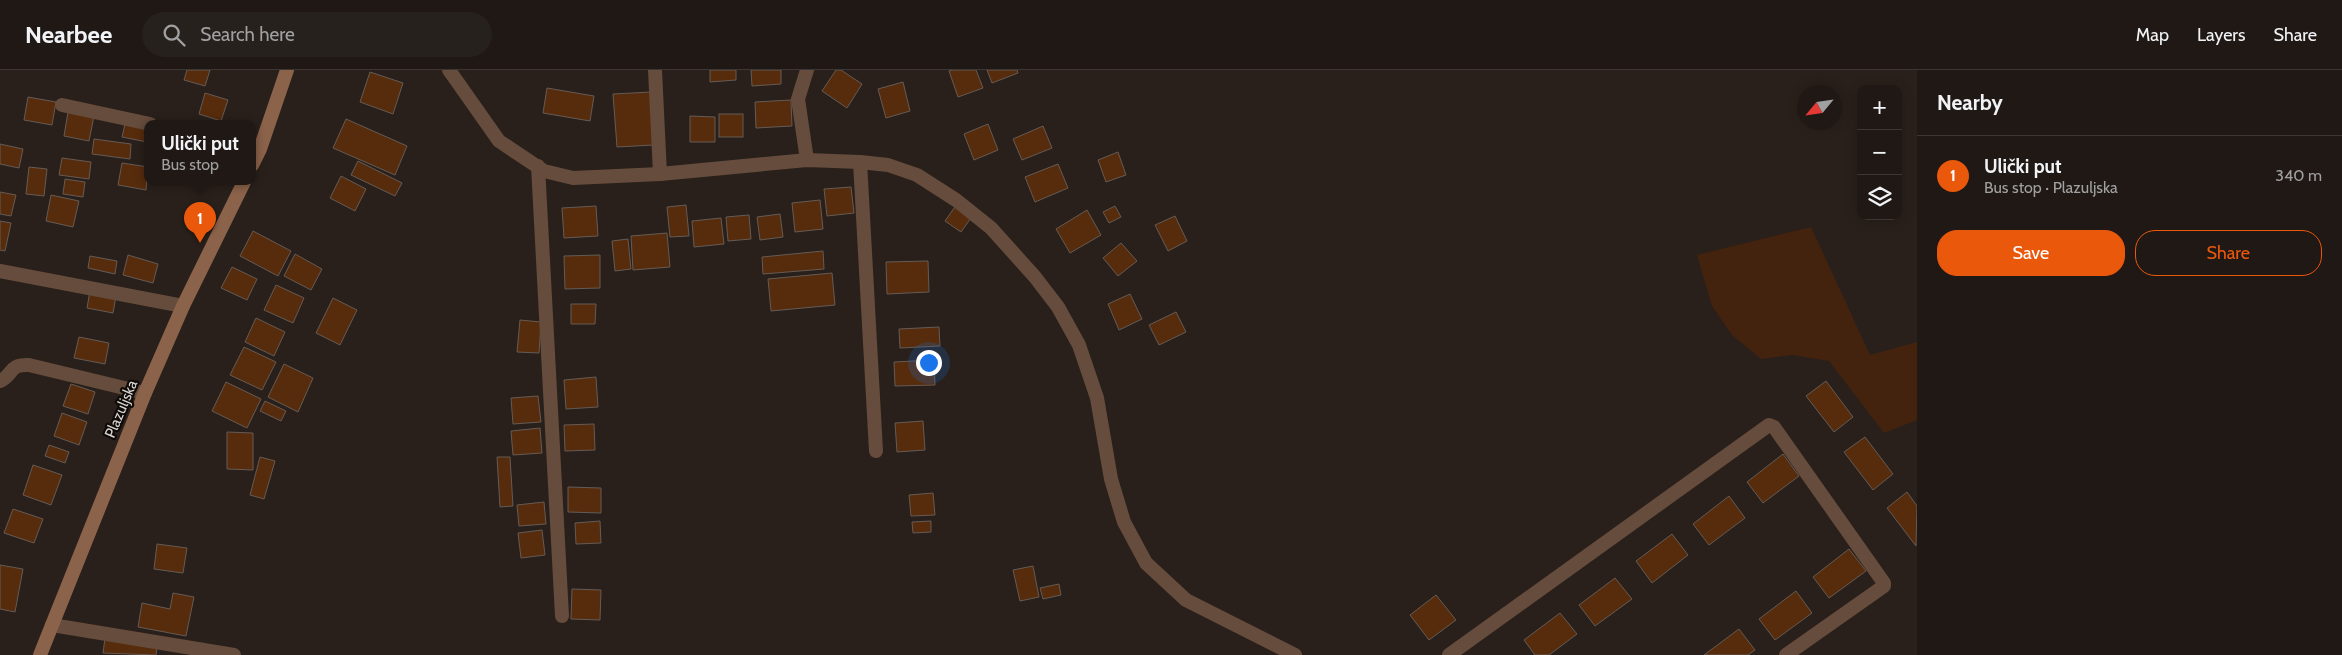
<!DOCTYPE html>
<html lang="en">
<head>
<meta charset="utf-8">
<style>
	:root { --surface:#1f1814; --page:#27211d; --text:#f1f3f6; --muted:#a1a0a0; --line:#3c3734; --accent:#ea580c }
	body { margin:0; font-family:Cabin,sans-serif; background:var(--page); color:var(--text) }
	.controls { position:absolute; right:15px; top:15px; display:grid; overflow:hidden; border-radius:10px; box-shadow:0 2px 12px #0003 }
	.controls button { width:45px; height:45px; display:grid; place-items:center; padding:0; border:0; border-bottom:1px solid var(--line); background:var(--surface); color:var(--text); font:25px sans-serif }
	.compass { position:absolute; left:1797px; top:15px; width:45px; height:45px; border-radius:50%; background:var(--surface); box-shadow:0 2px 12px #0003; rotate:241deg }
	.you { position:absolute; left:928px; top:292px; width:18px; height:18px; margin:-12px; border:4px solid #fff; border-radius:50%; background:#1a73e8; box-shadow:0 0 0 8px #1a73e833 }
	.badge { display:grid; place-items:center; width:32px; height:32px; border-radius:50%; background:var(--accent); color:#fff; font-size:16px; font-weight:700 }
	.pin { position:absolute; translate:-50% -41px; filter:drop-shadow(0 1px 2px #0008) }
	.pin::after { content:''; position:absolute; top:26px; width:18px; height:15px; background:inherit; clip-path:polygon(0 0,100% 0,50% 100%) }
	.popup { position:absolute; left:144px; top:50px; width:112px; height:65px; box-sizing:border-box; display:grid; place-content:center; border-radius:10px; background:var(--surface); filter:drop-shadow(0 1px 4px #0005); font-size:16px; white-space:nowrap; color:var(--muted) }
	.popup b { font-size:19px; color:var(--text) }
	.popup::after { content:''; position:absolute; left:50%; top:100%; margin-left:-10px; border:10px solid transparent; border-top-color:var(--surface) }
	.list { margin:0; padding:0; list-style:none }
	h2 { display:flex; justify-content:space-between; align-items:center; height:65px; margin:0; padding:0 20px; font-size:21px }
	h2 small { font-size:16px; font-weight:400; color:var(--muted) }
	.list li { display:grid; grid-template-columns:32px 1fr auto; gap:15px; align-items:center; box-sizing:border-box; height:80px; padding:0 20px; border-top:1px solid var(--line) }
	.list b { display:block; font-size:19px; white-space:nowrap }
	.list p { margin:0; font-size:16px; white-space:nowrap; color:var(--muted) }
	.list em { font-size:16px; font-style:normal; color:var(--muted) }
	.actions { display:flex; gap:10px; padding:15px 20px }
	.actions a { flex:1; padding:11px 0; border:1px solid var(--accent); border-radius:20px; text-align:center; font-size:18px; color:var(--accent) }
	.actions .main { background:var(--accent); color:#fff }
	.icon { flex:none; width:28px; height:28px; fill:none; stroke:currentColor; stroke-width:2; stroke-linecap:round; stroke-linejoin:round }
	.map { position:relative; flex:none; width:1917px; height:585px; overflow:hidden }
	header { display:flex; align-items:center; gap:30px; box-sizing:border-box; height:70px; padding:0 25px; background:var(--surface); border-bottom:1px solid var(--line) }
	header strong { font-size:24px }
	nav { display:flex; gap:28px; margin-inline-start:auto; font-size:18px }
	.search { width:350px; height:45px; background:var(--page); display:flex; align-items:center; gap:12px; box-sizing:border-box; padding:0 18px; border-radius:28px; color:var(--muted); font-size:19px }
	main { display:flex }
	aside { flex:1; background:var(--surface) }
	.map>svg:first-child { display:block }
</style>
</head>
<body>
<header>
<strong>Nearbee</strong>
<div class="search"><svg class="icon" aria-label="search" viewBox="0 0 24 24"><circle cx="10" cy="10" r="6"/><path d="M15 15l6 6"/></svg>Search here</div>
<nav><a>Map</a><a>Layers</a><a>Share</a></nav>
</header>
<main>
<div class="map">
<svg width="1917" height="585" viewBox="0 0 1917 585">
	<rect width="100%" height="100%" fill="#29201b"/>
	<path fill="#43230e" d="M1811,157L1870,285L1917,272V350L1884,363L1829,291L1792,285L1761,289L1732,265L1712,236L1697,185Z"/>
	<g fill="#572c0d" stroke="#655b55">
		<path d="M187,0H210L205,16L184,10Z"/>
		<path d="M710,0H736V10L710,12Z"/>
		<path d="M751,0H781V14L752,16Z"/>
		<path d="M836,0H841L862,14L847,38L822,21Z"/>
		<path d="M952,0H976L983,18L958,27L949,1Z"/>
		<path d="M987,0H1017L1018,3L992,13Z"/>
		<path d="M370,2L403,13L393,44L360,32Z"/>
		<path d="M903,12L910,41L886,48L878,19Z"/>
		<path d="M547,18L594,26L590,51L543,43Z"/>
		<path d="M651,22L654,75L617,77L613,24Z"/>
		<path d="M205,23L228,30L221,51L199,44Z"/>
		<path d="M28,27L56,32L52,55L24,50Z"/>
		<path d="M791,30L792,56L756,58L755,32Z"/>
		<path d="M68,42L94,46L89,71L64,66Z"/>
		<rect x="719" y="44" width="24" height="23"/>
		<path d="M690,46L715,47V72H690Z"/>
		<path d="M346,49L407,76L395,105L333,78Z"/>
		<path d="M125,54L148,58L147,72L122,67Z"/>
		<path d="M988,54L998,80L974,90L964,64Z"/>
		<path d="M1043,56L1052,78L1022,90L1013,69Z"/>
		<path d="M94,69L131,74L130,89L92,84Z"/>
		<path d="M0,74L23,79L19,98L0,94Z"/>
		<path d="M1118,82L1126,105L1106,112L1098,90Z"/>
		<path d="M62,88L91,92L89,109L59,105Z"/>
		<path d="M358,91L402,113L395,126L351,105Z"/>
		<path d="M122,93L148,97L146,120L118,115Z"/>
		<path d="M1058,94L1068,118L1035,132L1025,107Z"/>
		<path d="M29,97L47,99L44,126L26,124Z"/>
		<path d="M341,106L366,119L355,141L330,128Z"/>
		<path d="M65,109L85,112L83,127L63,124Z"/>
		<path d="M851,117L854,143L827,146L824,119Z"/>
		<path d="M0,122L16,125L11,146L0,144Z"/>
		<path d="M51,125L79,131L73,157L46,151Z"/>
		<path d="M820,130L823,159L795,162L792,133Z"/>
		<path d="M957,134L973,145L961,162L945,151Z"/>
		<path d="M686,135L689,166L670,167L667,137Z"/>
		<path d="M596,136L598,166L564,168L562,138Z"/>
		<path d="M1115,136L1121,147L1109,153L1103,142Z"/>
		<path d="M1087,140L1101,165L1070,183L1056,159Z"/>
		<path d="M780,144L783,167L760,170L757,147Z"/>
		<path d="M749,145L751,169L728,171L726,147Z"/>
		<path d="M1175,146L1187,171L1168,181L1155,155Z"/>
		<path d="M721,148L724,174L694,177L692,151Z"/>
		<path d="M0,151L11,153L5,181L0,180Z"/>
		<path d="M253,161L291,181L278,206L240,186Z"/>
		<path d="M667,163L670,197L633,200L631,166Z"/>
		<path d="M628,169L631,199L615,201L612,171Z"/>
		<path d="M1121,173L1137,191L1118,206L1103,188Z"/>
		<path d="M823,181L824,199L763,204L762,187Z"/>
		<path d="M295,184L322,199L311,220L284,206Z"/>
		<path d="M128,185L158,194L153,213L123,205Z"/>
		<path d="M600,185V218L565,219L564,186Z"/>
		<path d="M90,186L117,191L115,204L88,198Z"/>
		<path d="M928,191L929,222L887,224L886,192Z"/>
		<path d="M232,197L257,209L247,230L221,218Z"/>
		<path d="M832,203L835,235L771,241L768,209Z"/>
		<path d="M276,215L304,228L293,253L264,240Z"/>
		<path d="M90,221L116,226L113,243L87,238Z"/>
		<path d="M1130,224L1142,249L1119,260L1108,234Z"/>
		<path d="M333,228L357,240L340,275L316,263Z"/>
		<path d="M571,234H596L595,254H571Z"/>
		<path d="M1176,242L1186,262L1159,275L1149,255Z"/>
		<path d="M256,248L285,262L274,286L245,272Z"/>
		<path d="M520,250L541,252L539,283L517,282Z"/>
		<path d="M939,257L940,276L900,278L899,259Z"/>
		<path d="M79,267L109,273L105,294L74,288Z"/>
		<path d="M244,277L276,292L262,320L230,305Z"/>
		<path d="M934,290L935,315L895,316L894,292Z"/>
		<path d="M284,294L313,308L298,342L268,327Z"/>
		<path d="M596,307L598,337L566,339L564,310Z"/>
		<path d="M1826,311L1853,347L1834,362L1806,326Z"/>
		<path d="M226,312L261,329L247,358L212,341Z"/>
		<path d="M71,314L95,322L88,344L63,336Z"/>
		<path d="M538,326L541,352L513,354L511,328Z"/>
		<path d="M265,331L286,341L281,351L260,341Z"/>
		<path d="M62,343L87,352L79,375L54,366Z"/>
		<path d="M923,351L925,380L897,382L895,353Z"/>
		<path d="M594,354L595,380L565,381L564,355Z"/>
		<path d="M540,358L542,383L513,385L511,361Z"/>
		<path d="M227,362L253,363V400L227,399Z"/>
		<path d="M1865,367L1893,404L1873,420L1844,382Z"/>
		<path d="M49,375L69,382L65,393L45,386Z"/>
		<path d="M1783,384L1799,406L1763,433L1747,412Z"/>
		<path d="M260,387L275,391L264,429L250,425Z"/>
		<path d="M497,387H510L513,436L500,437Z"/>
		<path d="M33,395L62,405L51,435L23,425Z"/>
		<path d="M568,417L601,418V443L568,442Z"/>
		<path d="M1907,422L1917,436L1916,476L1887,438Z"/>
		<path d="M933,423L935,445L911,446L909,425Z"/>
		<path d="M1729,426L1745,448L1709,475L1693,454Z"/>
		<path d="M544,432L546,454L519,456L517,435Z"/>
		<path d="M13,439L43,449L34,473L4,463Z"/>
		<path d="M600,451L601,473L576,474L575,453Z"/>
		<path d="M931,451V462L913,463L912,452Z"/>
		<path d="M542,460L545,485L521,488L518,463Z"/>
		<path d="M1672,464L1688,485L1652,513L1636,491Z"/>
		<path d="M157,474L187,478L183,503L154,499Z"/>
		<path d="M1849,479L1866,501L1829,528L1813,507Z"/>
		<path d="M0,495L23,499L15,542L0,539Z"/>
		<path d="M1033,496L1039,527L1020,531L1013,500Z"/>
		<path d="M1615,508L1632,529L1595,556L1579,535Z"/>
		<path d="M1059,514L1061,525L1043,529L1040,518Z"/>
		<path d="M572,519L601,520L600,550L571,549Z"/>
		<path d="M1796,521L1812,543L1775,570L1759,549Z"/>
		<path d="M173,523L194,527L186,566L138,557L142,533L170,539Z"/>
		<path d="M1436,525L1456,550L1429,570L1410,545Z"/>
		<path d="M1560,543L1577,564L1549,585H1535L1524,570Z"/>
		<path d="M1739,559L1755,580L1748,585H1704Z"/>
		<path d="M105,568L157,577L156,585L103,583Z"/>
	</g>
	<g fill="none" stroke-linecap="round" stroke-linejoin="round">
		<g stroke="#664c3c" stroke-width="14">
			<path d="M655,0L660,104"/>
			<path d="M807,0L798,29L807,90"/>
			<path d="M62,35L150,54"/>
			<path d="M860,92L876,381"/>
			<path d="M538,96L562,546"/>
			<path d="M0,201L183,236"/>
			<path d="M0,311C14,305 8,294 29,295L145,323"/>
			<path d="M52,555L234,585"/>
			<path d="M1449,585L1769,355L1774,357L1884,513V516L1786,585"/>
		</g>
		<path stroke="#664c3c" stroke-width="14" d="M449,0L499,71L544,101L573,108L660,104L807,90L860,92L888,95L917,105L956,130L991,158L1035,207L1058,237L1079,275L1097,328L1111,409L1124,452L1146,493L1186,530L1295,585"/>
		<g stroke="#8b624a" stroke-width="14">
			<path d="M252,95L260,79L287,0"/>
			<path d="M40,585L145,323L183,236L244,112"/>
		</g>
	</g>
	<g text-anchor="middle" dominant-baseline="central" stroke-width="4.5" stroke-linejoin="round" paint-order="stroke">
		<g font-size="15" fill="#dbd5d1" stroke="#0f0b09">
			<text transform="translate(121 339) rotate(-67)">Plazuljska</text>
		</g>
	</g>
</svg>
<div class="controls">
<button>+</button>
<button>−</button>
<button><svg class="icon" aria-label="layers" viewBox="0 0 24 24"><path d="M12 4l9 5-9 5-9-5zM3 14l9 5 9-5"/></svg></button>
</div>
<svg class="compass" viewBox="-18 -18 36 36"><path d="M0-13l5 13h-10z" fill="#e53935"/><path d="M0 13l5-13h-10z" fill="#a1a0a0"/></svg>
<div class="you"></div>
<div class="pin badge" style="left:200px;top:173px">1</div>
<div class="popup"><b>Ulički put</b>Bus stop</div>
</div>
<aside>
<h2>Nearby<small></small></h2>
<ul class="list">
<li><span class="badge">1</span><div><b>Ulički put</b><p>Bus stop · Plazuljska</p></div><em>340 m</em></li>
</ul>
<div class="actions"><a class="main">Save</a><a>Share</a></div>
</aside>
</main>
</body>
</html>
